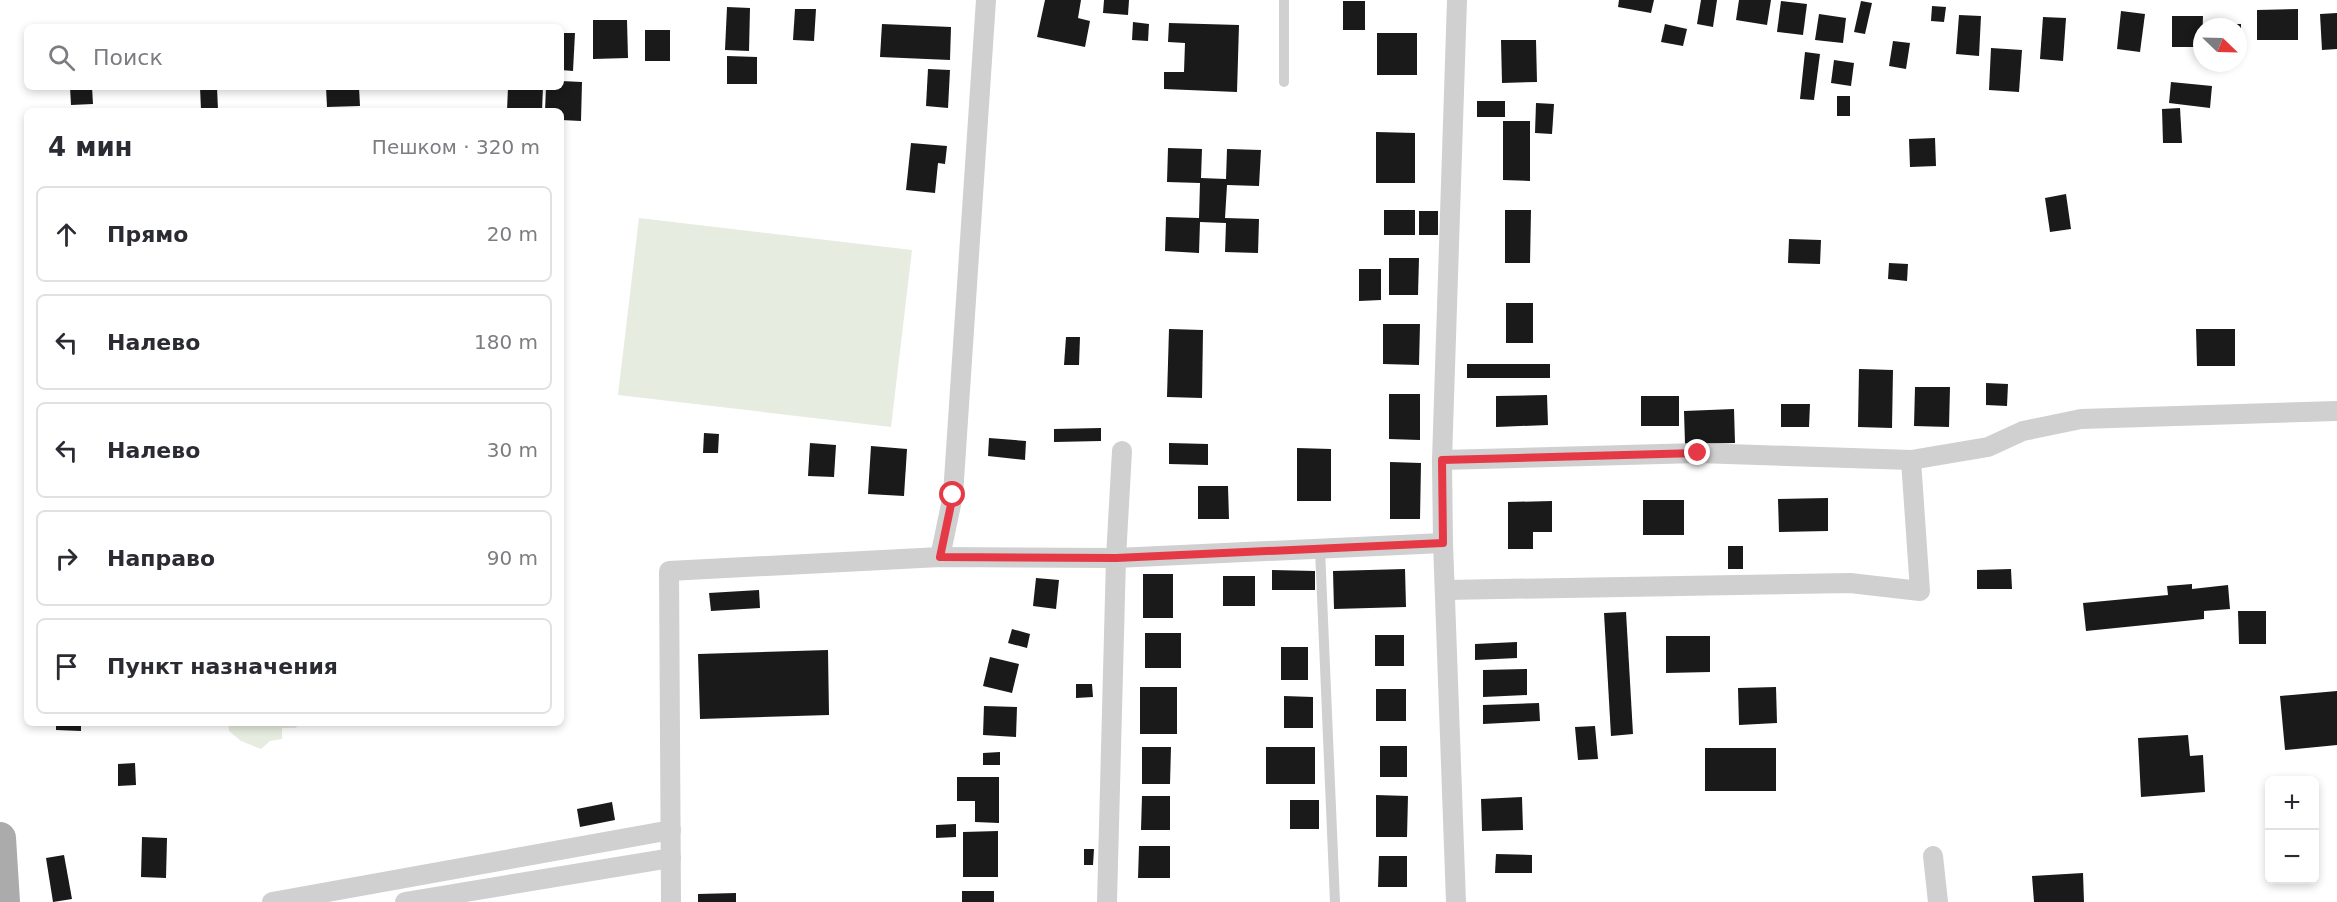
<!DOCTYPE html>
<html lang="ru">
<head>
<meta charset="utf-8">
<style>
	:root { --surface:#fff; --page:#f7f7f7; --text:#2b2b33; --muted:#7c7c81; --line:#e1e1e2 }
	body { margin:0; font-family:"DejaVu Sans",sans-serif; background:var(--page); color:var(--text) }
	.controls { position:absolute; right:18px; bottom:18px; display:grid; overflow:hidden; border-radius:9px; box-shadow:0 3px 9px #0003 }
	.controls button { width:54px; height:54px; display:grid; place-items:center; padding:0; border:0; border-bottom:2px solid var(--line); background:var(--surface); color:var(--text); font:30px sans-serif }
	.compass { position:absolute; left:2193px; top:18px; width:54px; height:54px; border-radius:50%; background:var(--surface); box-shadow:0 3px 9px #0003; rotate:113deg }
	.stop { position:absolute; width:18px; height:18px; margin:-14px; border:4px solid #e63946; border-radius:50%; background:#fff }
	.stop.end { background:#e63946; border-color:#fff; box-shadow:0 2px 6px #0008 }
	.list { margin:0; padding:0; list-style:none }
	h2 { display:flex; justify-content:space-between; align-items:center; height:78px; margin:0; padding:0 24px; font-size:26px }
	h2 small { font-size:20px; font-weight:400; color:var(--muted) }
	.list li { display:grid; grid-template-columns:39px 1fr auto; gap:18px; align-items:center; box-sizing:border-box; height:96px; margin:0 12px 12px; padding:0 12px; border:2px solid var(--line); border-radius:9px }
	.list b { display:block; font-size:22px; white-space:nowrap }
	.list em { font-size:20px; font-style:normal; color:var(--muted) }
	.icon { flex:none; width:33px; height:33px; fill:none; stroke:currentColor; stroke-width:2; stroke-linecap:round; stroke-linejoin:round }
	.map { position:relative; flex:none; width:2337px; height:902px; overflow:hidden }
	.search { position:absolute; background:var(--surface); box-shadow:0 3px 9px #0003; left:24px; top:24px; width:540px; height:66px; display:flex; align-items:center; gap:15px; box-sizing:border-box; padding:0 21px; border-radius:9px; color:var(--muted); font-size:22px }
	.panel { position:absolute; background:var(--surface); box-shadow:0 3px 9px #0003; left:24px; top:108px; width:540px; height:618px; border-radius:9px }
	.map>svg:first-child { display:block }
</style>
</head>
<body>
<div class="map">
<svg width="2337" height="902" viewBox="0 0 2337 902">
	<rect width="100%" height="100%" fill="#fff"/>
	<g fill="#e6ecdf">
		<path d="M639,218L912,250L891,427L618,395Z"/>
		<path d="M228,723H303L295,728H282V739L270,741L261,749L241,741L229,731Z"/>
	</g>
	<g fill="#1a1a1a">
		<path d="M1045,0H1081L1078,18L1090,21L1085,47L1037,37Z"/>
		<path d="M1104,0H1129L1128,15L1103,13Z"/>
		<path d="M1619,0H1654L1651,13L1618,7Z"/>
		<path d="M1701,0H1717L1713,27L1697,24Z"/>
		<path d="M1739,0H1771L1767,25L1736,20Z"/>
		<rect x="1343" y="1" width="22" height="29"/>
		<path d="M1781,1L1807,4L1803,35L1777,32Z"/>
		<path d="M1861,1L1872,3L1865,34L1854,32Z"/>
		<path d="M1932,6L1946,7L1944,22L1931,21Z"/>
		<path d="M727,7L750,8L749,51L725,50Z"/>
		<path d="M795,9H816L814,41L793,40Z"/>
		<path d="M2298,9V40H2257V10Z"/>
		<path d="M2121,11L2145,14L2140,52L2117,49Z"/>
		<path d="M2337,13V49L2322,50L2320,14Z"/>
		<path d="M1819,14L1846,18L1843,43L1815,40Z"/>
		<path d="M1959,15L1981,16L1979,56L1956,54Z"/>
		<path d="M2172,16H2203L2202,47H2172Z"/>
		<path d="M2043,17L2066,18L2063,61L2040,59Z"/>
		<path d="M593,20H627L628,58L593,59Z"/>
		<path d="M1133,22L1149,24L1148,41L1132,40Z"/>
		<path d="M1169,23L1239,25L1237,92L1164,89V72H1184L1185,43L1168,42Z"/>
		<path d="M882,24L951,27L950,60L880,57Z"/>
		<path d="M1665,24L1687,29L1683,46L1661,42Z"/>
		<path d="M2222,24H2241V57H2238V27H2222Z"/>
		<rect x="645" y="30" width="25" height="31"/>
		<path d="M561,33H575L573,71L561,70Z"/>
		<rect x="1377" y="33" width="40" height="42"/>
		<path d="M1501,40H1536L1537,82L1502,83Z"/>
		<path d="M1893,41L1910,43L1906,69L1889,66Z"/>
		<path d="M1991,48L2022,50L2019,92L1989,90Z"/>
		<path d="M1805,52L1820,54L1814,100L1800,99Z"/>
		<path d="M727,56L757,57V84H727Z"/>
		<path d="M1834,60L1854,63L1851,86L1831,83Z"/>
		<path d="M928,69L950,70L948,108L926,106Z"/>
		<path d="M561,81L582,82L581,121L561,120V111H545L546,87H561Z"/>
		<path d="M2171,82L2212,86L2210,108L2169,103Z"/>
		<path d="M70,87H92L93,104L71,105Z"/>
		<path d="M200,87H217L218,110H201Z"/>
		<path d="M326,87H359L360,106L327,107Z"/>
		<path d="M464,87H498V90L464,89Z"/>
		<path d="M508,87H543L542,111H507Z"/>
		<rect x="1837" y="96" width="13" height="20"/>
		<rect x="1477" y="101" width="28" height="16"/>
		<path d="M1536,103L1554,104L1552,134L1535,133Z"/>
		<path d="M2180,108L2182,143H2163L2162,109Z"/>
		<path d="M1503,121H1530V181L1503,180Z"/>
		<path d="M1376,132L1415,133V183H1376Z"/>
		<path d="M1935,138L1936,166L1910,167L1909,139Z"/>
		<path d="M911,143L947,146L945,164L938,163L935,193L906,190Z"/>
		<path d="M1168,148L1202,149L1201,178L1226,179L1227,149L1261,150L1259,186L1227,185L1225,218L1259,219L1258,253L1225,252L1226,223L1200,222L1199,253L1165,251L1166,217L1199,218L1200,183L1167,182Z"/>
		<path d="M2066,194L2071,229L2050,232L2045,198Z"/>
		<rect x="1384" y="210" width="31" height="25"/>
		<path d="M1505,210H1531L1530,263H1505Z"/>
		<rect x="1419" y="211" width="19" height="24"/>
		<path d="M1789,239L1821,240L1820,264L1788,263Z"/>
		<path d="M1389,258H1419L1418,295H1389Z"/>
		<path d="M1889,263L1908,264L1907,281L1888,279Z"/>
		<path d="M1359,269H1381V300L1359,301Z"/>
		<rect x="1506" y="303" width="27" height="40"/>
		<path d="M1383,324H1420L1419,365L1383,364Z"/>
		<path d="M1169,329L1203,330L1202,398L1167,397Z"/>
		<path d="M2196,329H2235V366H2197Z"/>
		<path d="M1066,337H1080L1079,365H1064Z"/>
		<rect x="1467" y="364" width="83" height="14"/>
		<path d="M1859,369L1893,370L1892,428L1858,427Z"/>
		<path d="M1986,383L2008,384L2007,406L1986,405Z"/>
		<path d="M1915,387H1950L1949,427L1914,426Z"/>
		<path d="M1389,394H1420V440L1389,439Z"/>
		<path d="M1547,395L1548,425L1496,427V396Z"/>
		<rect x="1641" y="396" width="38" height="30"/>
		<path d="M1781,404H1810L1809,427H1781Z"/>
		<path d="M1734,409L1735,443L1685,444L1684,411Z"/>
		<path d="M1101,428V441L1054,442V429Z"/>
		<path d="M704,433L719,434L718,453H703Z"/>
		<path d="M989,438L1026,441L1025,460L988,456Z"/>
		<path d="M810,443L836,445L834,477L808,476Z"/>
		<path d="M1169,443L1208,444V465L1169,464Z"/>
		<path d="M871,446L907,449L904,496L868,494Z"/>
		<path d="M1297,448L1331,449V501H1297Z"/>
		<path d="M1390,462L1421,463L1420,519H1390Z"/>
		<path d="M1198,486H1228L1229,519H1198Z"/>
		<path d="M1828,498V531L1779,532L1778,499Z"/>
		<rect x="1643" y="500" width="41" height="35"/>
		<path d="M1552,501V532H1533V549H1508V502Z"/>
		<rect x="1728" y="546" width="15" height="23"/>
		<path d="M1405,569L1406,607L1334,609L1333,571Z"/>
		<path d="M2011,569L2012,589H1977V570Z"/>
		<path d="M1272,570L1315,571V590H1272Z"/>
		<rect x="1143" y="574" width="30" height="44"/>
		<rect x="1223" y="576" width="32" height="30"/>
		<path d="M1036,578L1059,580L1056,609L1033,606Z"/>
		<path d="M2192,584V589L2228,585L2230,609L2204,611V619L2086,631L2083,603L2168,595L2167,586Z"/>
		<path d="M759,590L760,608L711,611L709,593Z"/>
		<path d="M2238,611H2266V644H2239Z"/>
		<path d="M1626,612L1633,734L1611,736L1604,613Z"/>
		<path d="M1012,629L1030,634L1027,648L1008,643Z"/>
		<rect x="1145" y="633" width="36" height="35"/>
		<rect x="1375" y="635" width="29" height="31"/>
		<path d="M1666,636H1710V672L1666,673Z"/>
		<path d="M1517,642V658L1475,660V644Z"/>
		<rect x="1281" y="647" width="27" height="33"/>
		<path d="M828,650L829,715L700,719L698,654Z"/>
		<path d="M990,657L1019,664L1012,693L983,686Z"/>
		<path d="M1527,669V695L1483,697V670Z"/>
		<path d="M1076,684H1092L1093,697L1076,698Z"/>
		<rect x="1140" y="687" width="37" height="47"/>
		<path d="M1776,687L1777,723L1739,725L1738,688Z"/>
		<rect x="1376" y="689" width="30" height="32"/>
		<path d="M2337,691V745L2285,750L2280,696Z"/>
		<path d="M1284,696L1313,697V728H1284Z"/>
		<path d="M1539,703L1540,721L1483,724V705Z"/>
		<path d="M984,706L1017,707L1016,737L983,735Z"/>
		<path d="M56,723H81V731L56,730Z"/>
		<path d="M1595,726L1598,759L1578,760L1575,727Z"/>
		<path d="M2188,735L2190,756L2203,755L2205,792L2141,797L2138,738Z"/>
		<rect x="1380" y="746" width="27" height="31"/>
		<path d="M1142,747H1171L1170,784H1142Z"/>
		<rect x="1266" y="747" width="49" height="37"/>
		<rect x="1705" y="748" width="71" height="43"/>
		<path d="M1000,752V765H983V753Z"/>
		<path d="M135,763L136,785L118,786V764Z"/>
		<path d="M957,777H999V823L975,822V801H957Z"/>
		<path d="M1376,795L1408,796L1407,837H1376Z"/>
		<path d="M1142,796H1170V830H1141Z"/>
		<path d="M1522,797L1523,830L1482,831L1481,799Z"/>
		<rect x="1290" y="800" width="29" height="29"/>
		<path d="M612,802L615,820L580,827L577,809Z"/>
		<path d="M956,824V837L936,838V825Z"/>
		<path d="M998,831V877H963V832Z"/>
		<path d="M142,837L167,838L166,878L141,877Z"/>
		<path d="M1139,846H1170V878H1138Z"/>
		<path d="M1084,849H1094L1093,865H1084Z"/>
		<path d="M1496,854L1532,855V873H1495Z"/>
		<path d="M64,855L72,899L53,902L46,858Z"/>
		<path d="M1379,856H1407V887H1378Z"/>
		<path d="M2083,873L2084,902H2034L2032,876Z"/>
		<rect x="962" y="891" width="32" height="11"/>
		<path d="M736,893V902H698V894Z"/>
	</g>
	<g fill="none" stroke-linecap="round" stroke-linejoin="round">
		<g stroke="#d0d0d0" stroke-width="10">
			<path d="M1284,82V0"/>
			<path d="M1320,549L1335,902"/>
		</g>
		<g stroke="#d0d0d0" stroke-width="20">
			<path d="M1442,460L1698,453L1911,460"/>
			<path d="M940,557L953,495L986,0"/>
			<path d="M1445,590L1850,583L1920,591L1911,460L1988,447L2023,431L2081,419L2337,411"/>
			<path d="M1933,856L1938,902"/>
			<path d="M272,902L671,830"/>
			<path d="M405,902L671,858"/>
			<path d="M671,902L669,571L940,557L1116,558L1443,543"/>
			<path d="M1107,902L1116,558L1122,451"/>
			<path d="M1456,902L1443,543L1442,460L1457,0"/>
		</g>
		<path stroke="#ababab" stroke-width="32" d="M0,838L4,902"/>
	</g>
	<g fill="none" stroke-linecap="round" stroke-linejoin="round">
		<path stroke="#e63946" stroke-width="8" d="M953,495L940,557L1116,558L1443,543L1442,460L1698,453"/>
	</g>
</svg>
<div class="controls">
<button>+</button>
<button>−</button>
</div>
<svg class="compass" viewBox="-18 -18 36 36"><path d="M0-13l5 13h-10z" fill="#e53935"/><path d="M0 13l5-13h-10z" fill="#7c7c81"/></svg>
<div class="stop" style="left:953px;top:495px"></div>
<div class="stop end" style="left:1698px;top:453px"></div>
<div class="search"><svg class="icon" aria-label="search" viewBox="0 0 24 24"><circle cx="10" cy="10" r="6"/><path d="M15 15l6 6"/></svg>Поиск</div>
<section class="panel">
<h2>4 мин<small>Пешком · 320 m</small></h2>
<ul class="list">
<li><svg class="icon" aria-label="ahead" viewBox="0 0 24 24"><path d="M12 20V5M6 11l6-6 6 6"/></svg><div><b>Прямо</b></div><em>20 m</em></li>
<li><svg class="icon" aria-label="left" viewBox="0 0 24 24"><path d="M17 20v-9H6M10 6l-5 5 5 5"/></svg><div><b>Налево</b></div><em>180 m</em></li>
<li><svg class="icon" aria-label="left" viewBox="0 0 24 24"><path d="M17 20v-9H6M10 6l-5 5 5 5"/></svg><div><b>Налево</b></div><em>30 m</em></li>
<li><svg class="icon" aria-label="right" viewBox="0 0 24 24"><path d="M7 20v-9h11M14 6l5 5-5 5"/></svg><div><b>Направо</b></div><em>90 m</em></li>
<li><svg class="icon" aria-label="arrive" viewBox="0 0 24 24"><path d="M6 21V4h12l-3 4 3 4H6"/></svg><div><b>Пункт назначения</b></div></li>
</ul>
</section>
</div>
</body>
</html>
